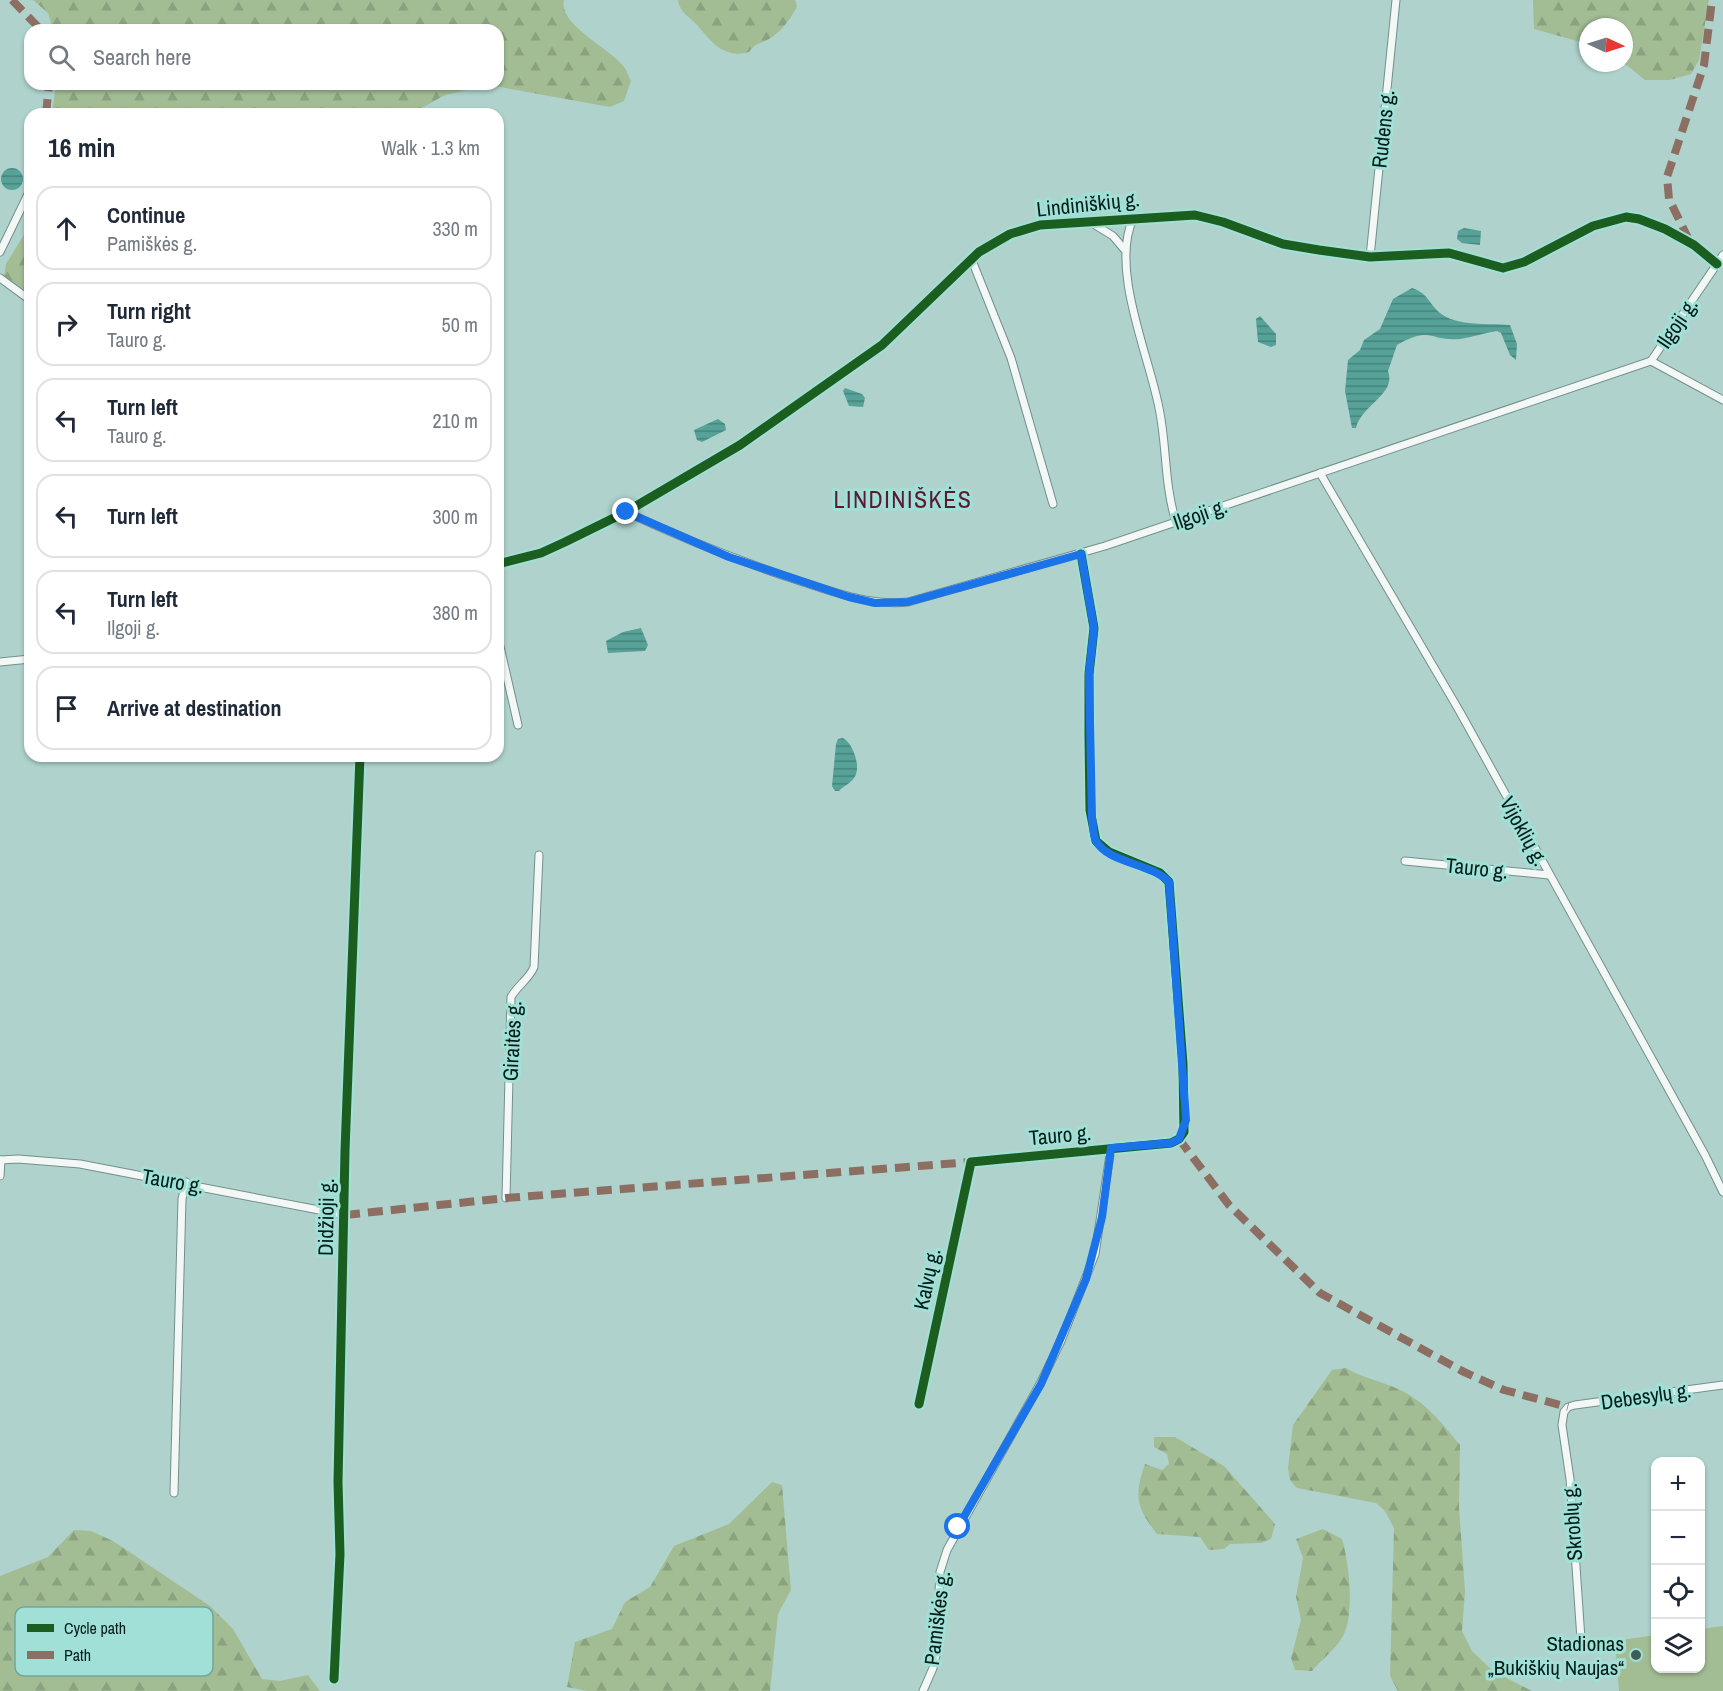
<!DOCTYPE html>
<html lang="en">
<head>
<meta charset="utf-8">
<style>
	:root { --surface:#fff; --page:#f6f6f7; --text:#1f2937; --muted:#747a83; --line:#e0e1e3 }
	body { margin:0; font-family:"Archivo Narrow",sans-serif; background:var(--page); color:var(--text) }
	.controls { position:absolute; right:18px; bottom:18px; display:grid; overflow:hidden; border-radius:12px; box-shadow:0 2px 4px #0004 }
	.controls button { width:54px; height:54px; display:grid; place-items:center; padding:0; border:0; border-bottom:2px solid var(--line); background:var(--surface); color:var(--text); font:30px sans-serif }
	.compass { position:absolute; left:1579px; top:18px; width:54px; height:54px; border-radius:50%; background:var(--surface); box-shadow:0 2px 4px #0004; rotate:94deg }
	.stop { position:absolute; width:18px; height:18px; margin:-14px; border:4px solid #1a73e8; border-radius:50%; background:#fff }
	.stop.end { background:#1a73e8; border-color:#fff; box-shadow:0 2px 6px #0008 }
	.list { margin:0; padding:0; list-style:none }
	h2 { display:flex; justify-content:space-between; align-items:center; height:78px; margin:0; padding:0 24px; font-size:26px }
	h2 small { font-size:20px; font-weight:400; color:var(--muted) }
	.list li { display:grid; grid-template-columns:39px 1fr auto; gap:18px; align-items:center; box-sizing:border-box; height:84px; margin:0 12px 12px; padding:0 12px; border:2px solid var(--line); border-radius:18px }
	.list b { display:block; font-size:22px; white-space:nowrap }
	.list p { margin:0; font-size:20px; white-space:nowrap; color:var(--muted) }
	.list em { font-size:20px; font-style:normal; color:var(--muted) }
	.icon { flex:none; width:33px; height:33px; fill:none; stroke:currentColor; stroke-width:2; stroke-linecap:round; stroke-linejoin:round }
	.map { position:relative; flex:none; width:1723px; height:1691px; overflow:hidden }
	.search { position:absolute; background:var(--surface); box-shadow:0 2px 4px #0004; left:24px; top:24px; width:480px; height:66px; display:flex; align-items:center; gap:15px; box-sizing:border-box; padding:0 21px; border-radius:18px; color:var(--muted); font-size:22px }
	.panel { position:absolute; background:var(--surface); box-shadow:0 2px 4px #0004; left:24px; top:108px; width:480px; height:654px; border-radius:18px }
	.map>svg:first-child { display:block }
</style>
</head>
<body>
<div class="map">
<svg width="1723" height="1691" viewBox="0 0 1723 1691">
	<defs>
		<pattern id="forest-firs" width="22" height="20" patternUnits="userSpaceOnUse" patternTransform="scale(1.5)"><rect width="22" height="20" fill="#a2bd94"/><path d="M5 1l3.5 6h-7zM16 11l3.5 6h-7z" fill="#8aa27f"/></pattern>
		<pattern id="water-rules" width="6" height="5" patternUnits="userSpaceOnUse" patternTransform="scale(1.5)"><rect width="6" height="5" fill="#56a298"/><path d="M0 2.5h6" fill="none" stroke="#45837b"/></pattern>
	</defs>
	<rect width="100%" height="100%" fill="#afd2cc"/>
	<g fill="url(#forest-firs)">
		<path d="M33,0H564C558,25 612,49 625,68C627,72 629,77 631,81L624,101L610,107L489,85L445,95L411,114H52L56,84H498V30H53L48,13Z"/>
		<path d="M678,0H795L797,6C791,19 781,32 769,39C760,44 755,43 749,52C725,59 712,43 698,26C689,16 680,13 678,0Z"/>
		<path d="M1533,0H1709L1699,60L1691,74L1670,80H1645L1624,63V27H1588V44L1534,29Z"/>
		<path d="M30,225V293L4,276L6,264Z"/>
		<path d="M1346,1368C1363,1378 1381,1381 1398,1389C1425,1401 1442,1423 1460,1445L1459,1507L1465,1591L1462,1631L1472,1651L1493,1671L1532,1691H1398L1390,1676L1394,1528L1385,1511L1376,1503L1297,1488L1290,1480L1288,1468L1293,1425L1332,1370Z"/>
		<path d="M1154,1437H1175L1224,1466L1275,1524L1271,1539L1261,1543L1230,1544L1224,1549L1209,1550L1200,1537L1157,1534C1136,1507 1134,1496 1145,1464L1162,1470L1169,1464L1167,1454L1154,1447Z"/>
		<path d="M772,1482L782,1485L791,1590L778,1614L770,1691H587L567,1687L575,1642L612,1629L625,1602L650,1587L674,1546L729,1524Z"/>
		<path d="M1323,1529L1342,1539C1349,1561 1355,1616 1343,1636C1336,1649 1321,1660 1312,1671L1295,1670L1291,1658L1301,1620L1296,1597L1303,1558L1296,1539Z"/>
		<path d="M74,1530L91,1531L113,1541L210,1606L233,1629L262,1679L280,1681L308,1675L320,1691H0V1576L48,1557Z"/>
	</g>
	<path fill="#a2bd94" d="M1723,1626V1691H1619L1615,1641L1655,1635L1656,1668H1700L1701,1629Z"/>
	<g fill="url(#water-rules)">
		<circle cx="12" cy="179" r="11"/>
		<path d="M1464,228L1481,231L1480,245L1462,243L1457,239L1458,231Z"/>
		<path d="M1412,288C1428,293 1429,304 1440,313C1458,327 1489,323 1510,325L1517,344L1516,360L1510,355L1501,333L1497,331C1485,333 1472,337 1460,339C1429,342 1433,325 1397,345L1388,371C1397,394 1361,405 1356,428H1352L1345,391L1348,360L1360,350L1364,340L1380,329L1393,299Z"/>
		<path d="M1260,316L1276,334V345L1271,347L1258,342L1256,319Z"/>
		<path d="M845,388L862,394L865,398L863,407L849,406L843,391Z"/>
		<path d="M718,419L725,424L726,430L702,442L697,440L694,430Z"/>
		<path d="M641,628L648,645L645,651L608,653L606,641L623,632Z"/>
		<path d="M843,738C853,743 862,768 854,778C850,784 843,786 839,791H835L832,786L836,744L838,739Z"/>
	</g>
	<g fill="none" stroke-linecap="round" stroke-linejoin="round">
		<g stroke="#748f8b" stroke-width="9">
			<g id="street">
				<path d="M1133,219C1110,269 1149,355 1159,408C1167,446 1164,484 1176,522"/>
				<path d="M1095,225L1113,236L1124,249"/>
				<path d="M0,252L30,190"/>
				<path d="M1370,257L1396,0"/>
				<path d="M971,258L1011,358L1053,504"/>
				<path d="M0,278L30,300"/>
				<path d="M1651,361L1723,400"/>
				<path d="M1320,473L1460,712L1705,1155L1723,1192"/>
				<path d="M626,512C682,538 738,561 797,580C834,592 868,606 908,602L1105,546L1651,361L1723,255"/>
				<path d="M498,564L541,553L565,542L626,512L740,445L882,345L979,252L1010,234L1040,225L1195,215L1223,222L1283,244L1319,250L1370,257L1449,253L1503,268L1524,262L1593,226L1626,217L1639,219L1665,229L1694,245L1717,264"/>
				<path d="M498,638L518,725"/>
				<path d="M0,662L30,659"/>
				<path d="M1405,861L1549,875"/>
				<path d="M0,1160L18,1159L80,1164L345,1215"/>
				<path d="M0,1176L1,1160"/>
				<path d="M506,1198L511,997C518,985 529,979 534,967L539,855"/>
				<path d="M919,1404L971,1162L1171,1143L1179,1139L1184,1132L1183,1064L1169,882L1160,873L1109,852L1096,841L1090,810L1089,735V674L1094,628L1081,554"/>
				<path d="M174,1493L182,1199L186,1182"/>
				<path d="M1581,1639L1570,1479L1562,1425L1564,1412L1568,1407L1575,1405L1723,1385"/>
				<path d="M334,1679L340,1554L338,1482L345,1151L360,756"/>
				<path d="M923,1691L933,1668L936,1655L940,1572L947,1550L1040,1384L1061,1341L1095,1254L1111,1148"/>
			</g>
		</g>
		<use href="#street" stroke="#f3f8f7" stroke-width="7"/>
		<g stroke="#8d6e63" stroke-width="8" stroke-dasharray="15 8" stroke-linecap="butt">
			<path d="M12,0L41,30"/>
			<path d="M46,114L49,84"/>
			<path d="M30,190V189"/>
			<path d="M1689,240L1669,199L1667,177L1704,65L1712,0"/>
			<path d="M1179,1139L1229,1205L1320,1293L1462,1371L1504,1390L1568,1407"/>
			<path d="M345,1215L506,1198L971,1162"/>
		</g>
		<g stroke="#a1e0d6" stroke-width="13">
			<g id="cycleway">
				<path d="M498,564L541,553L565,542L626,512L740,445L882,345L979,252L1010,234L1040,225L1195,215L1223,222L1283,244L1319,250L1370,257L1449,253L1503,268L1524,262L1593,226L1626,217L1639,219L1665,229L1694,245L1717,264"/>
				<path d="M919,1404L971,1162L1171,1143L1179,1139L1184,1132L1183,1064L1169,882L1160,873L1109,852L1096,841L1090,810L1089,735V674L1094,628L1081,554"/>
				<path d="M334,1679L340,1554L338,1482L345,1151L360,756"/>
			</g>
		</g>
		<use href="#cycleway" stroke="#1b5e20" stroke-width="9"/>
	</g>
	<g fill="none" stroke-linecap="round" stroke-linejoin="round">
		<path stroke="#1a73e8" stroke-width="8" d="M626,512L729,557L849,597L875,603L908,602L1081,554L1094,628L1089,674L1092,818C1093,824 1093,835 1096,841C1108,863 1151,863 1169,882L1186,1120L1179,1139L1171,1143L1111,1148L1102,1217L1086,1279L1041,1384L958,1527"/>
	</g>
	<circle fill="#3f5c58" stroke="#a1e0d6" stroke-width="2" cx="1636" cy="1655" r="6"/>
	<g text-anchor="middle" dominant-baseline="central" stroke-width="6" stroke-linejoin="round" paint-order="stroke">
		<g font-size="21" fill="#031d19" stroke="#a1e0d6">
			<text transform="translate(1383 129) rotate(-84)">Rudens g.</text>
			<text transform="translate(1088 204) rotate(-6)">Lindiniškių g.</text>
			<text transform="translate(1677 323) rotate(-56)">Ilgoji g.</text>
			<text transform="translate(1200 514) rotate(-19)">Ilgoji g.</text>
			<text transform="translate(1524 831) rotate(61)">Vijoklių g.</text>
			<text transform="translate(1477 868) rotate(6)">Tauro g.</text>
			<text transform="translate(512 1041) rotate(-87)">Giraitės g.</text>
			<text transform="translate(1060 1135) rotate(-5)">Tauro g.</text>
			<text transform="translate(173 1181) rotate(10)">Tauro g.</text>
			<text transform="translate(326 1217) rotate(-89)">Didžioji g.</text>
			<text transform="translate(927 1279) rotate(-78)">Kalvų g.</text>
			<text transform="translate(1646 1396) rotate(-8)">Debesylų g.</text>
			<text transform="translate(1572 1522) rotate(-94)">Skroblų g.</text>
			<text transform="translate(937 1618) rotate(-83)">Pamiškės g.</text>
		</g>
		<g font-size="21" fill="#031d19" stroke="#a1e0d6" text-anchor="end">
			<text x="1624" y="1643">Stadionas<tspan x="1624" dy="24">„Bukiškių Naujas“</tspan></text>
		</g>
		<g font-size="24" letter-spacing="1.5" fill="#5c1930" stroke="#a1e0d6">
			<text x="903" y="499">LINDINIŠKĖS</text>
		</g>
	</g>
	<rect x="15" y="1607" width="198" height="69" rx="9" fill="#a1e0d6" stroke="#72a69d" stroke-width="1.5"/>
	<rect x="27" y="1624" width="27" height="8" fill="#1b5e20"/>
	<rect x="27" y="1651" width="27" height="8" fill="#8d6e63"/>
	<g font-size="16" fill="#031d19">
		<text x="64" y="1634">Cycle path</text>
		<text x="64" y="1661">Path</text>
	</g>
</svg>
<div class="controls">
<button>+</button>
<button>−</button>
<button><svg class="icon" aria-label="locate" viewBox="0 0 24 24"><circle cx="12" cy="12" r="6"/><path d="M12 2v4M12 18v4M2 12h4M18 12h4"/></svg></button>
<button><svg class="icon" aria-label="layers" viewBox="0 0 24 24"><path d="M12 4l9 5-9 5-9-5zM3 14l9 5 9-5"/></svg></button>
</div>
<svg class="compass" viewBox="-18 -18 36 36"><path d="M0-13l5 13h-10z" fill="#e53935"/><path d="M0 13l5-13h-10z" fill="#747a83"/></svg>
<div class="stop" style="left:958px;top:1527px"></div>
<div class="stop end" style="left:626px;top:512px"></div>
<div class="search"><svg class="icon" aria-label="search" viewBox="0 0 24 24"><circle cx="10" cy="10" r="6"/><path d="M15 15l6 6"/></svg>Search here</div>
<section class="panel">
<h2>16 min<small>Walk · 1.3 km</small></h2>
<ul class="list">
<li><svg class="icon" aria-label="ahead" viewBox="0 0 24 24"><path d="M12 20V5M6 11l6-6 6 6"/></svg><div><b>Continue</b><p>Pamiškės g.</p></div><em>330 m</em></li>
<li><svg class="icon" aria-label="right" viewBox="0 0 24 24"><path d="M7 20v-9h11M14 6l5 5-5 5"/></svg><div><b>Turn right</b><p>Tauro g.</p></div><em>50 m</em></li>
<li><svg class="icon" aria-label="left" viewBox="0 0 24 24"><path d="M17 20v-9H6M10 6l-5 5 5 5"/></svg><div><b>Turn left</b><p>Tauro g.</p></div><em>210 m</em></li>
<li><svg class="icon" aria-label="left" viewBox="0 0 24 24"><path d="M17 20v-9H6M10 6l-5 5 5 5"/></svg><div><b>Turn left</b></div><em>300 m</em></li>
<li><svg class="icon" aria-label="left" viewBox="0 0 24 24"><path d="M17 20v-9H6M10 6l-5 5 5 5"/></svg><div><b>Turn left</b><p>Ilgoji g.</p></div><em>380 m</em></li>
<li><svg class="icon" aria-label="arrive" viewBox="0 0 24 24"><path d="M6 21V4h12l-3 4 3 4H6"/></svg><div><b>Arrive at destination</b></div></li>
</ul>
</section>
</div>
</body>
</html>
